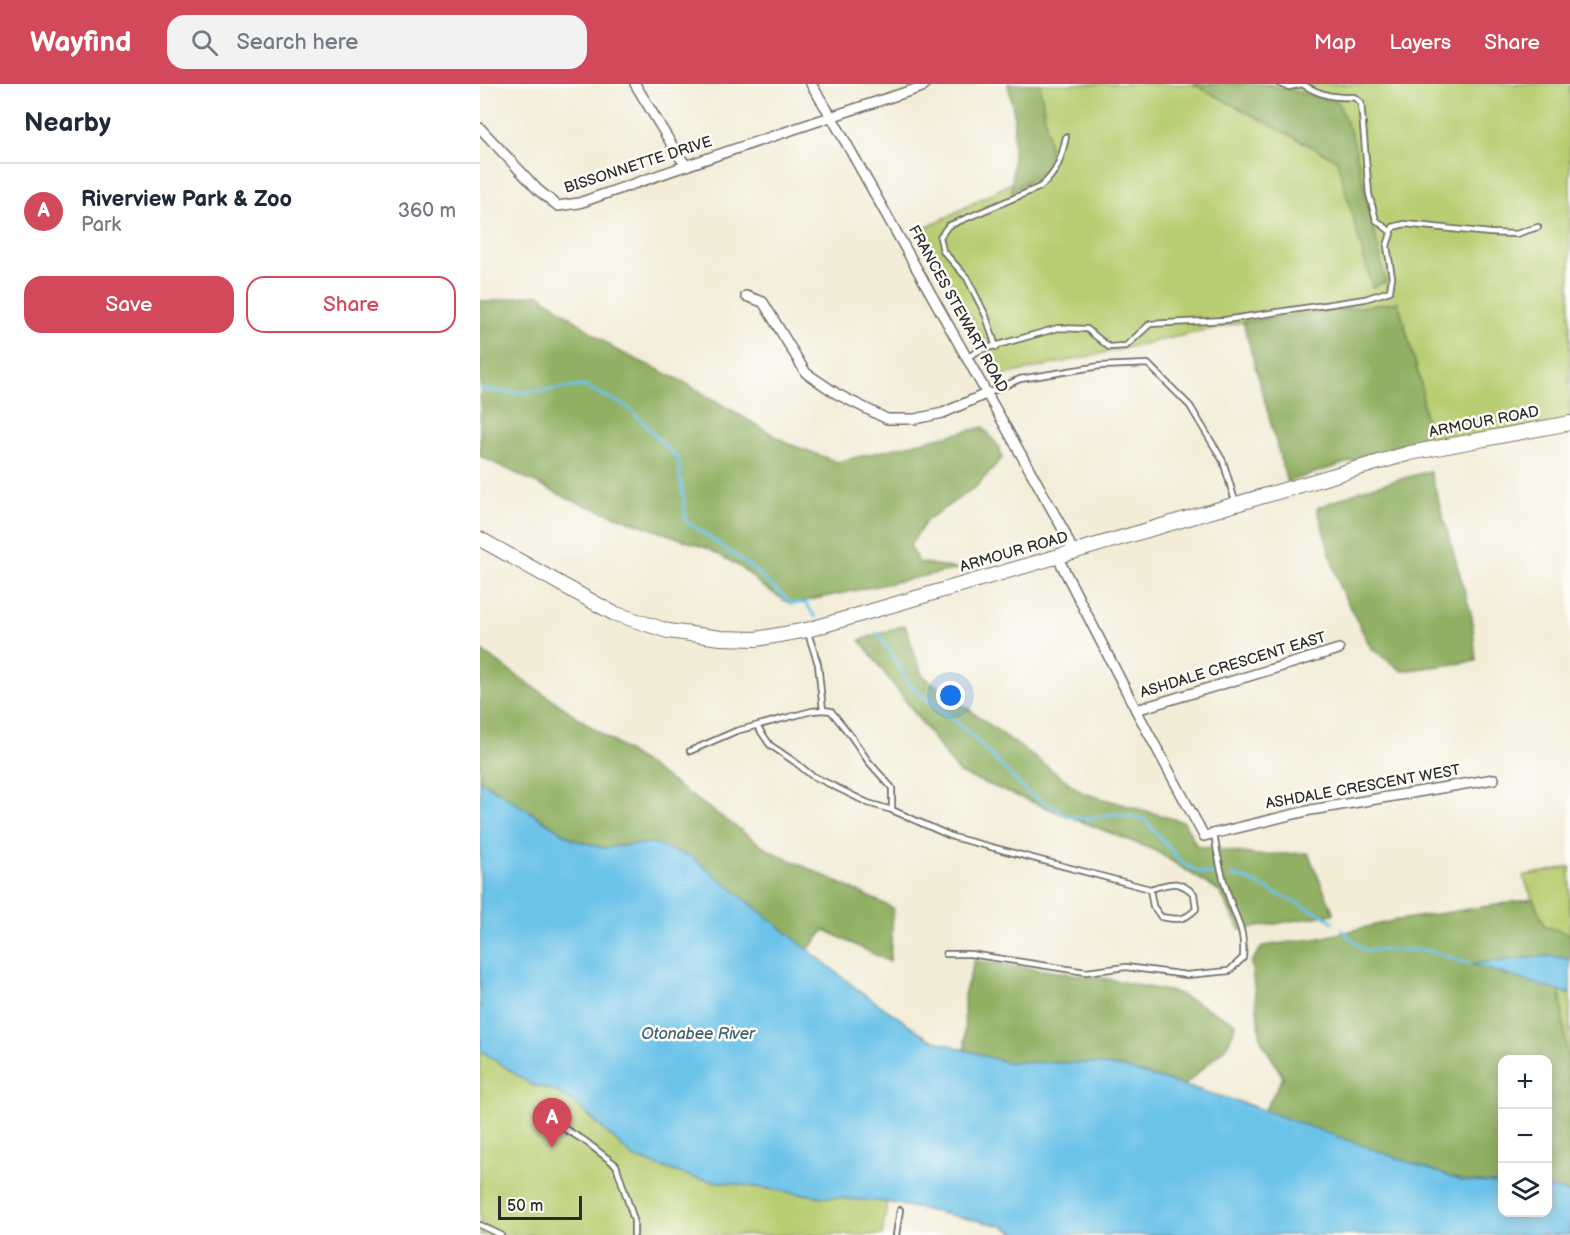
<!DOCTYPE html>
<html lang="en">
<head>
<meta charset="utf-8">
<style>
	:root { --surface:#fff; --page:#f2f2f3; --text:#1f2937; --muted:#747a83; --line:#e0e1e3; --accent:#d1495b }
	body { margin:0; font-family:"Balsamiq Sans",sans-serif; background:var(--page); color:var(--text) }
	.controls { position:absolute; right:18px; bottom:18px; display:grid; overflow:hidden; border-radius:12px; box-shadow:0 3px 15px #0003 }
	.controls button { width:54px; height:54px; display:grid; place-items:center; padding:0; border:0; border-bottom:2px solid var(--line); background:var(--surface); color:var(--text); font:30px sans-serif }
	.scale { position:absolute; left:18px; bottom:15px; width:84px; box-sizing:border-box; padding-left:6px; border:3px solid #2b2b2b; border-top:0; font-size:16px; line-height:21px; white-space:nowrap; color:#2b2b2b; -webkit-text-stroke:4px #fdfcf7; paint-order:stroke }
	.you { position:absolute; left:471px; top:612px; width:21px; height:21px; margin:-15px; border:4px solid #fff; border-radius:50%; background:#1a73e8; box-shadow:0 0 0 9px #1a73e833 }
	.badge { display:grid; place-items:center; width:39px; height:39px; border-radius:50%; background:var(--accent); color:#fff; font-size:20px; font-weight:700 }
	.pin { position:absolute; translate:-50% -50px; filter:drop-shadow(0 2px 3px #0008) }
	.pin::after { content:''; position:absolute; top:32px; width:21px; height:18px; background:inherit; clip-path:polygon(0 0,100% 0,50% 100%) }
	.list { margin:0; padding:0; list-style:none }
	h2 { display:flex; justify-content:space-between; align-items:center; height:78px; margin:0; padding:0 24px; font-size:26px }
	h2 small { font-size:20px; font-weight:400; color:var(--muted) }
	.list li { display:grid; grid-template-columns:39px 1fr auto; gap:18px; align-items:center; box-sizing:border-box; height:96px; padding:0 24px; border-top:2px solid var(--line) }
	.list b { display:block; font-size:22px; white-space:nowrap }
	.list p { margin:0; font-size:20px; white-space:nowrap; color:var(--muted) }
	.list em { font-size:20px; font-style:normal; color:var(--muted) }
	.actions { display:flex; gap:12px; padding:18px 24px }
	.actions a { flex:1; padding:14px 0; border:2px solid var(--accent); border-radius:18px; text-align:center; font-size:21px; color:var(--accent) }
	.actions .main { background:var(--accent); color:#fff }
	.icon { flex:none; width:33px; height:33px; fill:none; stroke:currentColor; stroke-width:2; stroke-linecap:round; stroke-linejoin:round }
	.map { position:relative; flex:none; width:1090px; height:1151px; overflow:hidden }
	header { display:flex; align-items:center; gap:36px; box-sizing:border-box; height:84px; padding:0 30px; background:var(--accent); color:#fff }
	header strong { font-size:28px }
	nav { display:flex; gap:33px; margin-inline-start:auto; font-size:21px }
	.search { width:420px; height:54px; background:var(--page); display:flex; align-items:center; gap:15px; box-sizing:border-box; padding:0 21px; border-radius:18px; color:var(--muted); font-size:22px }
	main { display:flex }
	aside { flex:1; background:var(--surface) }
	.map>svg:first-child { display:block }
</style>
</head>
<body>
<header>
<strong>Wayfind</strong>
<div class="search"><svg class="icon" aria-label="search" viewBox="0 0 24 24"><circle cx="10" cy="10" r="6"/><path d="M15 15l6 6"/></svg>Search here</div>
<nav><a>Map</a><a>Layers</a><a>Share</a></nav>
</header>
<main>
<aside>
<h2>Nearby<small></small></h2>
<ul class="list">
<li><span class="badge">A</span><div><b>Riverview Park &amp; Zoo</b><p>Park</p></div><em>360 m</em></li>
</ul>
<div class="actions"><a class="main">Save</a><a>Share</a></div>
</aside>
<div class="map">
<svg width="1090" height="1151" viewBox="0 0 1090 1151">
	<rect width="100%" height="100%" fill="#fdfcf7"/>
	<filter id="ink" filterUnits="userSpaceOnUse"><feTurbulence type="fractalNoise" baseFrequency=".0167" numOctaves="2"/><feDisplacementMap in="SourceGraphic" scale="12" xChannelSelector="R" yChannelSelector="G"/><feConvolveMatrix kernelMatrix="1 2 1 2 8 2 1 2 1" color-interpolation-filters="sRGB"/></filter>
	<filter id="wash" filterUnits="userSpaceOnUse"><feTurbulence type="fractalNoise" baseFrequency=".008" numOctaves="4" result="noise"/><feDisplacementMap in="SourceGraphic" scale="24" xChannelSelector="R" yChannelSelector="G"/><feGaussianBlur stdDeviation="1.35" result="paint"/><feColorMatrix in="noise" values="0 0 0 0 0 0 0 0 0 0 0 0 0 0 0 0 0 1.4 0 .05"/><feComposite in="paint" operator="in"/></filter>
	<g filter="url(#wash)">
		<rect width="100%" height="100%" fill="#f3edd8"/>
		<g fill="#b7cd71" stroke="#717c4e" stroke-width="1.5">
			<path d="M542,0H1090V337L978,355L947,353L941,300L918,218L763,238L525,291L440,147L562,83Z"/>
			<path d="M1090,783V850L1065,843L1043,792Z"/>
			<path d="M1080,907L1090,910V1000Z"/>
			<path d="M0,966L52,1001L73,1006L95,1019L154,1073L214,1094L344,1113L407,1118L402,1151H0Z"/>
		</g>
		<g fill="#91b063" stroke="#5e6e47" stroke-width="1.5">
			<path d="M528,0H560L572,81L532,107L534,30Z"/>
			<path d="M713,0H782L858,18L873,55L906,198L892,203L857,76Z"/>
			<path d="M59,210L136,266L202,297L307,359L357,378L503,343L519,363L522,374L497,402L447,436L430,461L438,478L478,485L311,520L283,503L262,484L229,465L91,416L0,372V216L7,218Z"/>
			<path d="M918,218L941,300L947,353L807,398L763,238Z"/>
			<path d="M950,387L992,533L996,577L922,587L891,564L860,504L837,424L884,405Z"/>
			<path d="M425,541L442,591L603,709L704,738L717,762L775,771L828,769L854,830L760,846L740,808L676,767L479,689L380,556Z"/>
			<path d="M0,566L195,700L289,766L413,824L410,878L345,846L328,866L211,773L172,759L123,764L94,756L0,696Z"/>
			<path d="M1053,815L1065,842L1090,850V875L1070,872L992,880L1080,907L1090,1000V1110L1082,1106L1068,1104V976H1023L1022,1100L982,1097L784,1027L803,993L781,956L771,878L783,862L840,854L912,837Z"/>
			<path d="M494,877L623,894L697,909L756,939L748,961L704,1002L644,984L610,979L525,978L485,966L484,911Z"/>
		</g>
		<g fill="#6cc3e9" stroke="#4c778a" stroke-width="1.5">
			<path d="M0,696L94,756L123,764L172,759L212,773L381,908L450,955L525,978L610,979L644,984L766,1020L982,1097L1022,1100L1023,1128H1068V1104L1082,1106L1090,1110V1151H539L523,1142L407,1118L344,1113L214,1094L153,1073L95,1019L73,1006L52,1001L0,966Z"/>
			<path d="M1071,872L1090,875V910L990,880Z"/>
		</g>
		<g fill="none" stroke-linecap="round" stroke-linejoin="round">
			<g stroke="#6cc3e9" stroke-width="3">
				<path d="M0,305L33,309L104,302L148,323L198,375L206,437L267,480L311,519H326L335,533"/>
				<path d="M396,549L399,550L430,601L485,645L549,710L588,732L606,735L633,730L664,735L703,780L722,789L733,790"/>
				<path d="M752,792L761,793L845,832L853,838"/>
				<path d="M862,846L884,866H947L990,880"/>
			</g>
		</g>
	</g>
	<g filter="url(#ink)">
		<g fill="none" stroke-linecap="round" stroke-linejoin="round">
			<g stroke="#716f68" stroke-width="8">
				<g id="service">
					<path d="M800,0L809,3L822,0C840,11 853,14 874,13L881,19L889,110L896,136L911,148"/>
					<path d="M516,263L506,232L487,194L463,167L460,153L468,142L560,103C578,88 581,75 586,53"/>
					<path d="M488,273L500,266L578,244L607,245L629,263L646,262L670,240L745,236L885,215L910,207L912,193L907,162L913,143L925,140L1010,149L1036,150L1058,143"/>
					<path d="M508,309L540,295L620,282L668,280L710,322L743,377L755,417"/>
					<path d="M327,546L338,580L343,626"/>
					<path d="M277,642L290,661L315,678L331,691L388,719L412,726L473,753L670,805C690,800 697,794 714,810L716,825C704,837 698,836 681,833L673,822L670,805"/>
					<path d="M210,667L256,647L332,627L343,626L351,627L371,652L388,677L412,704V726"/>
					<path d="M466,870H490L606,888L646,883L707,891L749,887L763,874C765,846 758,839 749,814C742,793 737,771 734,749"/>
					<path d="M85,1045L105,1057L136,1081L154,1136V1151"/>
					<path d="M0,1141L21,1151"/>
					<path d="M416,1151L420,1126"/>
				</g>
			</g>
			<g stroke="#716f68" stroke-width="12">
				<g id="minor">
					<path d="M155,0L198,71L207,82"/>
					<path d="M331,0L351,32L584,447L593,468"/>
					<path d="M0,44L58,106L78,122L99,119C213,79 327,40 442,3L445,0"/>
					<path d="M266,212L283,218L326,289L357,310L407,335H435L463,329L508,309"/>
					<path d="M577,472L656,626L724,752L831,726L1014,695"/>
					<path d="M656,626L859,565"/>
				</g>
			</g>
			<g stroke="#716f68" stroke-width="16">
				<path id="secondary" d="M0,455L133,529L188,547L241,554L276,555L327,546L930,369L1090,339"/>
			</g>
			<use href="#service" stroke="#fff" stroke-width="4.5"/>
			<use href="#minor" stroke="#fff" stroke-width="9"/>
			<use href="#secondary" stroke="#fff" stroke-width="14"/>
		</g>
	</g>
	<g text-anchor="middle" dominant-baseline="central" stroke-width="5" stroke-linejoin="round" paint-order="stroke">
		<g font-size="15" fill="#2b2b2b" stroke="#fdfcf7">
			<text transform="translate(158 81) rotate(-18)">BISSONNETTE DRIVE</text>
			<text transform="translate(478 225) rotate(61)">FRANCES STEWART ROAD</text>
			<text transform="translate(1004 338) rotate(-11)">ARMOUR ROAD</text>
			<text transform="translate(534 468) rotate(-16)">ARMOUR ROAD</text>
			<text transform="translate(753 581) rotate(-17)">ASHDALE CRESCENT EAST</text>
			<text transform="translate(883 703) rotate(-10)">ASHDALE CRESCENT WEST</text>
		</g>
		<g font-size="16" font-style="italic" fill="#42606e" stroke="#fdfcf7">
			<text x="218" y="950">Otonabee River</text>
		</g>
	</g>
</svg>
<div class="controls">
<button>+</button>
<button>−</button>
<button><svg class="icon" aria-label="layers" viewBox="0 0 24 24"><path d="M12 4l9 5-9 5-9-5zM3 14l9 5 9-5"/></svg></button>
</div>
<div class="scale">50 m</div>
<div class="you"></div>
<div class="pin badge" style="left:72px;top:1064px">A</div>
</div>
</main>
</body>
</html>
